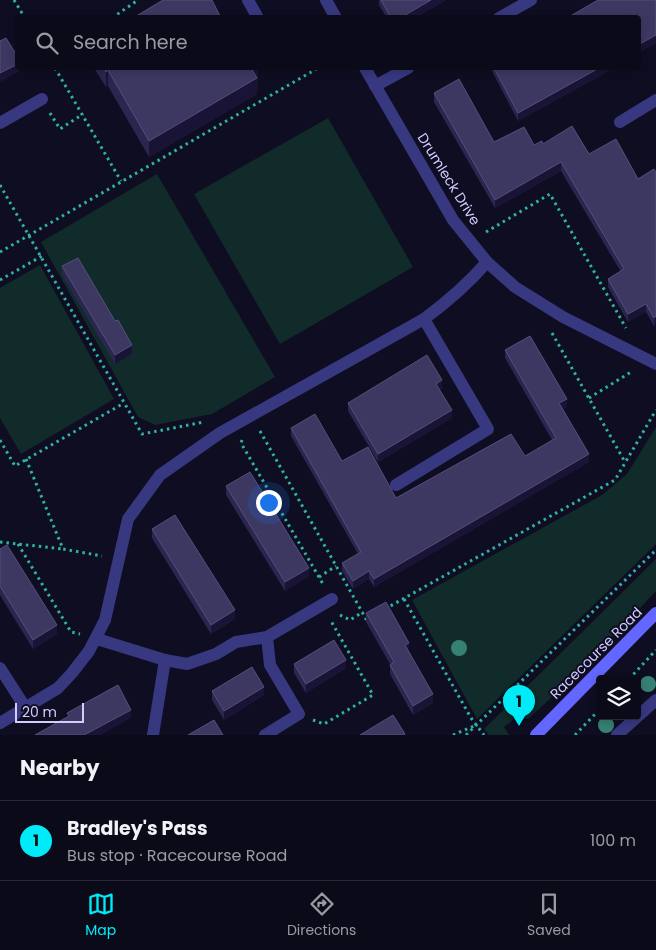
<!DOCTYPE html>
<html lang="en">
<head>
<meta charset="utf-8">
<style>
	:root { --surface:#0b0a19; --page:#191826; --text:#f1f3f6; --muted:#9a9aa2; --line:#2b2b38; --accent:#00ebf8 }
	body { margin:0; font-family:Poppins,sans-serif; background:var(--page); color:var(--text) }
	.controls { position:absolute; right:15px; bottom:15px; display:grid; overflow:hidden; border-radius:5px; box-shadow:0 2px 8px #0003 }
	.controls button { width:45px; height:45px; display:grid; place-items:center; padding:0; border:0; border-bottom:1px solid var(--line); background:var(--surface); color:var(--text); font:25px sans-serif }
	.scale { position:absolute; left:15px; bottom:12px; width:69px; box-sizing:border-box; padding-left:5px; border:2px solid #d0cdff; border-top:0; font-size:14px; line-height:18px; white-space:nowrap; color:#d0cdff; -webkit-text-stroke:4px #0f0d21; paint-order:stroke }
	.you { position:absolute; left:268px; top:502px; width:18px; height:18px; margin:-12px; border:4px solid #fff; border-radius:50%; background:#1a73e8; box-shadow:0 0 0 8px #1a73e833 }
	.badge { display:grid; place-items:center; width:32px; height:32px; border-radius:50%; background:var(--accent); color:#111; font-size:16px; font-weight:700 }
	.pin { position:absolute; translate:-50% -41px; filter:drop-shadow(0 1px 2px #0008) }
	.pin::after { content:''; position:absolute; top:26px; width:18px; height:15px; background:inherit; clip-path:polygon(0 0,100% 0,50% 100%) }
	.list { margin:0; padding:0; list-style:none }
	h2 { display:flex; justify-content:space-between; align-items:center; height:65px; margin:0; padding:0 20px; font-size:21px }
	h2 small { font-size:16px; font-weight:400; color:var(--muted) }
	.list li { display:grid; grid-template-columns:32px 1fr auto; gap:15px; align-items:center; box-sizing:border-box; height:80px; padding:0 20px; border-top:1px solid var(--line) }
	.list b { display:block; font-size:19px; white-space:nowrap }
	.list p { margin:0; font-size:16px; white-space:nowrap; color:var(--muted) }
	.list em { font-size:16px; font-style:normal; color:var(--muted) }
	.icon { flex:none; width:28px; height:28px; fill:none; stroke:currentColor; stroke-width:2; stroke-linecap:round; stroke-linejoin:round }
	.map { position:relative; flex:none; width:656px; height:735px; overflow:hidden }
	.search { position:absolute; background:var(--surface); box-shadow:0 2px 8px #0003; left:15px; right:15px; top:15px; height:55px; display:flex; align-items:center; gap:12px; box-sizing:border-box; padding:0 18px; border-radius:5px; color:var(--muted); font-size:19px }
	.sheet { height:145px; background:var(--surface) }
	nav { display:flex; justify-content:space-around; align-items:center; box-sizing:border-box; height:70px; border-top:1px solid var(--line); background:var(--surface); font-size:14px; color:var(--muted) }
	nav a { display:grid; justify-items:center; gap:2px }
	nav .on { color:var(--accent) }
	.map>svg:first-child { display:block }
</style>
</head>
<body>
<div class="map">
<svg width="656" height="735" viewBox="0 0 656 735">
	<rect width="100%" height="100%" fill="#0f0d21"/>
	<g fill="#102b29">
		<path d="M328,118L413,267L280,344L194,194Z"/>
		<path d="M157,174L275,377L212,414L155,425L138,417L41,242Z"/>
		<path d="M40,265L114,399L21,454L0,418V288Z"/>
		<path d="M656,427V544L477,719L412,600L602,495L627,474Z"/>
		<path d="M656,559V591C615,635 573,679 528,719L515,718L504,727L509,735H489L484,729Z"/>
	</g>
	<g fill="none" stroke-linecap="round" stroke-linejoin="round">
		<g stroke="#2db3a4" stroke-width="3" stroke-dasharray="2.5 4" stroke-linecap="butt">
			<path d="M14,0L25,18"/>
			<path d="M112,18L138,0"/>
			<path d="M55,68L121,181"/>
			<path d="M50,113L60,129L83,114"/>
			<path d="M0,185L142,434L204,422"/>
			<path d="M486,232L550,194L626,328"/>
			<path d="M0,252L318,68"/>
			<path d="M0,280L42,256"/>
			<path d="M552,333L625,462"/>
			<path d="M589,398L631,372"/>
			<path d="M260,431L366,619L369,618"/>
			<path d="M0,440L15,466L124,403"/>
			<path d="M242,440L241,443L323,584"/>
			<path d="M26,459L63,549L102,556"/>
			<path d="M0,542L63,549"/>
			<path d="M18,544L71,632L80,634"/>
			<path d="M319,577L336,566"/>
			<path d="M404,599L471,718L484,735"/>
			<path d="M385,609L615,480L656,410"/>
			<path d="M340,615L350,620L363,612"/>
			<path d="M629,679L656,650"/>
			<path d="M313,720L324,724L373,695L331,621"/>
			<path d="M453,735L474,726"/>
			<path d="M466,735L656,550"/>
			<path d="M575,735L600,709"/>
		</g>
		<g stroke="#373880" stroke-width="12">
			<path d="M248,0L258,18"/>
			<path d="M620,122L656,100"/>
			<path d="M396,485L488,429L424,319"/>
			<path d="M0,668L25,707"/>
			<path d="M265,735L299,714L270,665L267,637"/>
		</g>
		<g stroke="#373880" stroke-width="12">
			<path d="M326,0L336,18"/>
			<path d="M499,18L531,0"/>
			<path d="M365,68L453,220L487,262L515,287L563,317L656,364"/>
			<path d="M375,86L408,68"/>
			<path d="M0,123L42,99"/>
			<path d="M97,639L165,660L187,664L216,654L236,642L267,637L332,599"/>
			<path d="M0,723L58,688L72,673L89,651L105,620L128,519L160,475L220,433L424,319C447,302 468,284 487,262"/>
			<path d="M153,735L165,660"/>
			<path d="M617,735L656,700"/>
		</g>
		<path stroke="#6467ff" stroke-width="12" d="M536,735L656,613"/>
	</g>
	<g fill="#378174">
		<circle cx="459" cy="648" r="8"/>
		<circle cx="648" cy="684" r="8"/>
		<circle cx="606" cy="725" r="8"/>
	</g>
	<g fill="#2b264f">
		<path d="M379,0H446L415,18H387L379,5Z"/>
		<path d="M94,68H258L257,94L149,157L108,86L106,87Z"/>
		<path d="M491,68H614L518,121L491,69Z"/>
		<path d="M434,93L494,142L534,145L543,144L589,154L638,179L654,169V326L646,312L628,322L608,287V279L621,272L561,171L495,208L434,102Z"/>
		<path d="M62,266L115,321L132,354L115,364L62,275Z"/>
		<path d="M505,350L567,407L563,409L589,462L374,587L369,579L353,589L342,571V563L358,554L291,436V428L342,461L396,498L525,456L552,440L505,358Z"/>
		<path d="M442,388L440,390L452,418L378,462L348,411V403Z"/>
		<path d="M226,486L309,576L285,591L226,495Z"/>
		<path d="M152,529L235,619L211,634L152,538Z"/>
		<path d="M0,549L57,634L33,649L0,595Z"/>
		<path d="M366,613L409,652L433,703L413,715L390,674V664L366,622Z"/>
		<path d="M294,664L346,668L306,693L294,673Z"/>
		<path d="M212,691L264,695L224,720L212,700Z"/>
	</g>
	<g fill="#191435">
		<path d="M431,0H446L415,18H400Z"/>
		<path d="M656,35V44L638,53V45Z"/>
		<path d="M18,64V68H20V71L0,82V73Z"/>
		<path d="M250,68H258L257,94L149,157V141Z"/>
		<path d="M599,68H614L518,121V113Z"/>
		<path d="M108,70V86L106,87V72Z"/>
		<path d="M561,162V171L495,208V200Z"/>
		<path d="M646,304V312L628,322V314Z"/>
		<path d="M656,316V325L654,326V318Z"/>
		<path d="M132,345V354L115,364V355Z"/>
		<path d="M442,380V388L436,392V384Z"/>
		<path d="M567,399V407L559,411V403Z"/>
		<path d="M452,410V418L378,462V454Z"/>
		<path d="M589,454V462L374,587V579Z"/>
		<path d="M309,568V576L285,591V582Z"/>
		<path d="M369,571V579L353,589V581Z"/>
		<path d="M235,610V619L211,634V625Z"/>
		<path d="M57,625V634L33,649V640Z"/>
		<path d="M409,643V652L405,654V645Z"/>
		<path d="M346,660V668L306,693V684Z"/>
		<path d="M264,687V695L224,720V711Z"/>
		<path d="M433,694V703L413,715V706Z"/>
		<path d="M131,710V718L101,735H84Z"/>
	</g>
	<g fill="#3d3862" stroke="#544f7b">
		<path d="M163,0H212L221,18H133Z"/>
		<path d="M381,0H431L400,18H391Z"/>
		<path d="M598,0H656L655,2L656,4V35L638,45V18H567Z"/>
		<path d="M6,38L18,57V64L0,73V41Z"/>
		<path d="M104,68H251L257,78L149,141L108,70L106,72Z"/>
		<path d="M494,68H599L518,113Z"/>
		<path d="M459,79L494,142L524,127L534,145L542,141L543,144L572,126L589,154L616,139L638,179L654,169L656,172V316L654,318L646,304L628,314L608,279L624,269L561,162L495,200L434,93Z"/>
		<path d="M78,258L115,321L118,320L132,345L115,355L62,266Z"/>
		<path d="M530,336L567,399L559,403L589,454L374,579L369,571L353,581L342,563L361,552L291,428L315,414L342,461L368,447L396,498L511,434L525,456L556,438L505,350Z"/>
		<path d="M427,355L442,380L436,384L452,410L378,454L348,403Z"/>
		<path d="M250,472L309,568L285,582L226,486Z"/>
		<path d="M175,515L235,610L211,625L152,529Z"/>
		<path d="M7,545L57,625L33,640L0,586V549Z"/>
		<path d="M386,602L409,643L405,645L433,694L413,706L390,665L394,662L366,613Z"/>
		<path d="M334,640L346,660L306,684L294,664Z"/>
		<path d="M252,667L264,687L224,711L212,691Z"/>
		<path d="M118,685L131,710L84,735H35L69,716L67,713Z"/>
		<path d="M393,715L405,734L404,735H360Z"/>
		<path d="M214,720L223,735H188Z"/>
	</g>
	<g text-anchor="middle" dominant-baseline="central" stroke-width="4" stroke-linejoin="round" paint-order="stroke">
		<g font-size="14" fill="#d0cdff" stroke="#0f0d21">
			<text transform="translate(449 179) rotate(58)">Drumleck Drive</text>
			<text transform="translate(596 653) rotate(-45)">Racecourse Road</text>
		</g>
	</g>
</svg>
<div class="controls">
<button><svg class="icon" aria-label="layers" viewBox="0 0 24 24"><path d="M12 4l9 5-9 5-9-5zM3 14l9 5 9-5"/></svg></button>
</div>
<div class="scale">20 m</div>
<div class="you"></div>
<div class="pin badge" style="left:519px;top:726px">1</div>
<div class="search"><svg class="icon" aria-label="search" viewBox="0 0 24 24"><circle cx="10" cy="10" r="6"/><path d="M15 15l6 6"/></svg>Search here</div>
</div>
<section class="sheet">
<h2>Nearby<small></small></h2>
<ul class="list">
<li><span class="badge">1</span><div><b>Bradley's Pass</b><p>Bus stop · Racecourse Road</p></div><em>100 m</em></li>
</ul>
</section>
<nav>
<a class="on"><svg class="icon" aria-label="map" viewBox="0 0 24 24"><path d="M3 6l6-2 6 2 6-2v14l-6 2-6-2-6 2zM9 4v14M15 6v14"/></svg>Map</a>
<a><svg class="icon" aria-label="directions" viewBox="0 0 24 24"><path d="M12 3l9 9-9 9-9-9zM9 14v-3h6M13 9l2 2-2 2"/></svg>Directions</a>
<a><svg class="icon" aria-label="saved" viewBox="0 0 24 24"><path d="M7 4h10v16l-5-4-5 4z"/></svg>Saved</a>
</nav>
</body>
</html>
